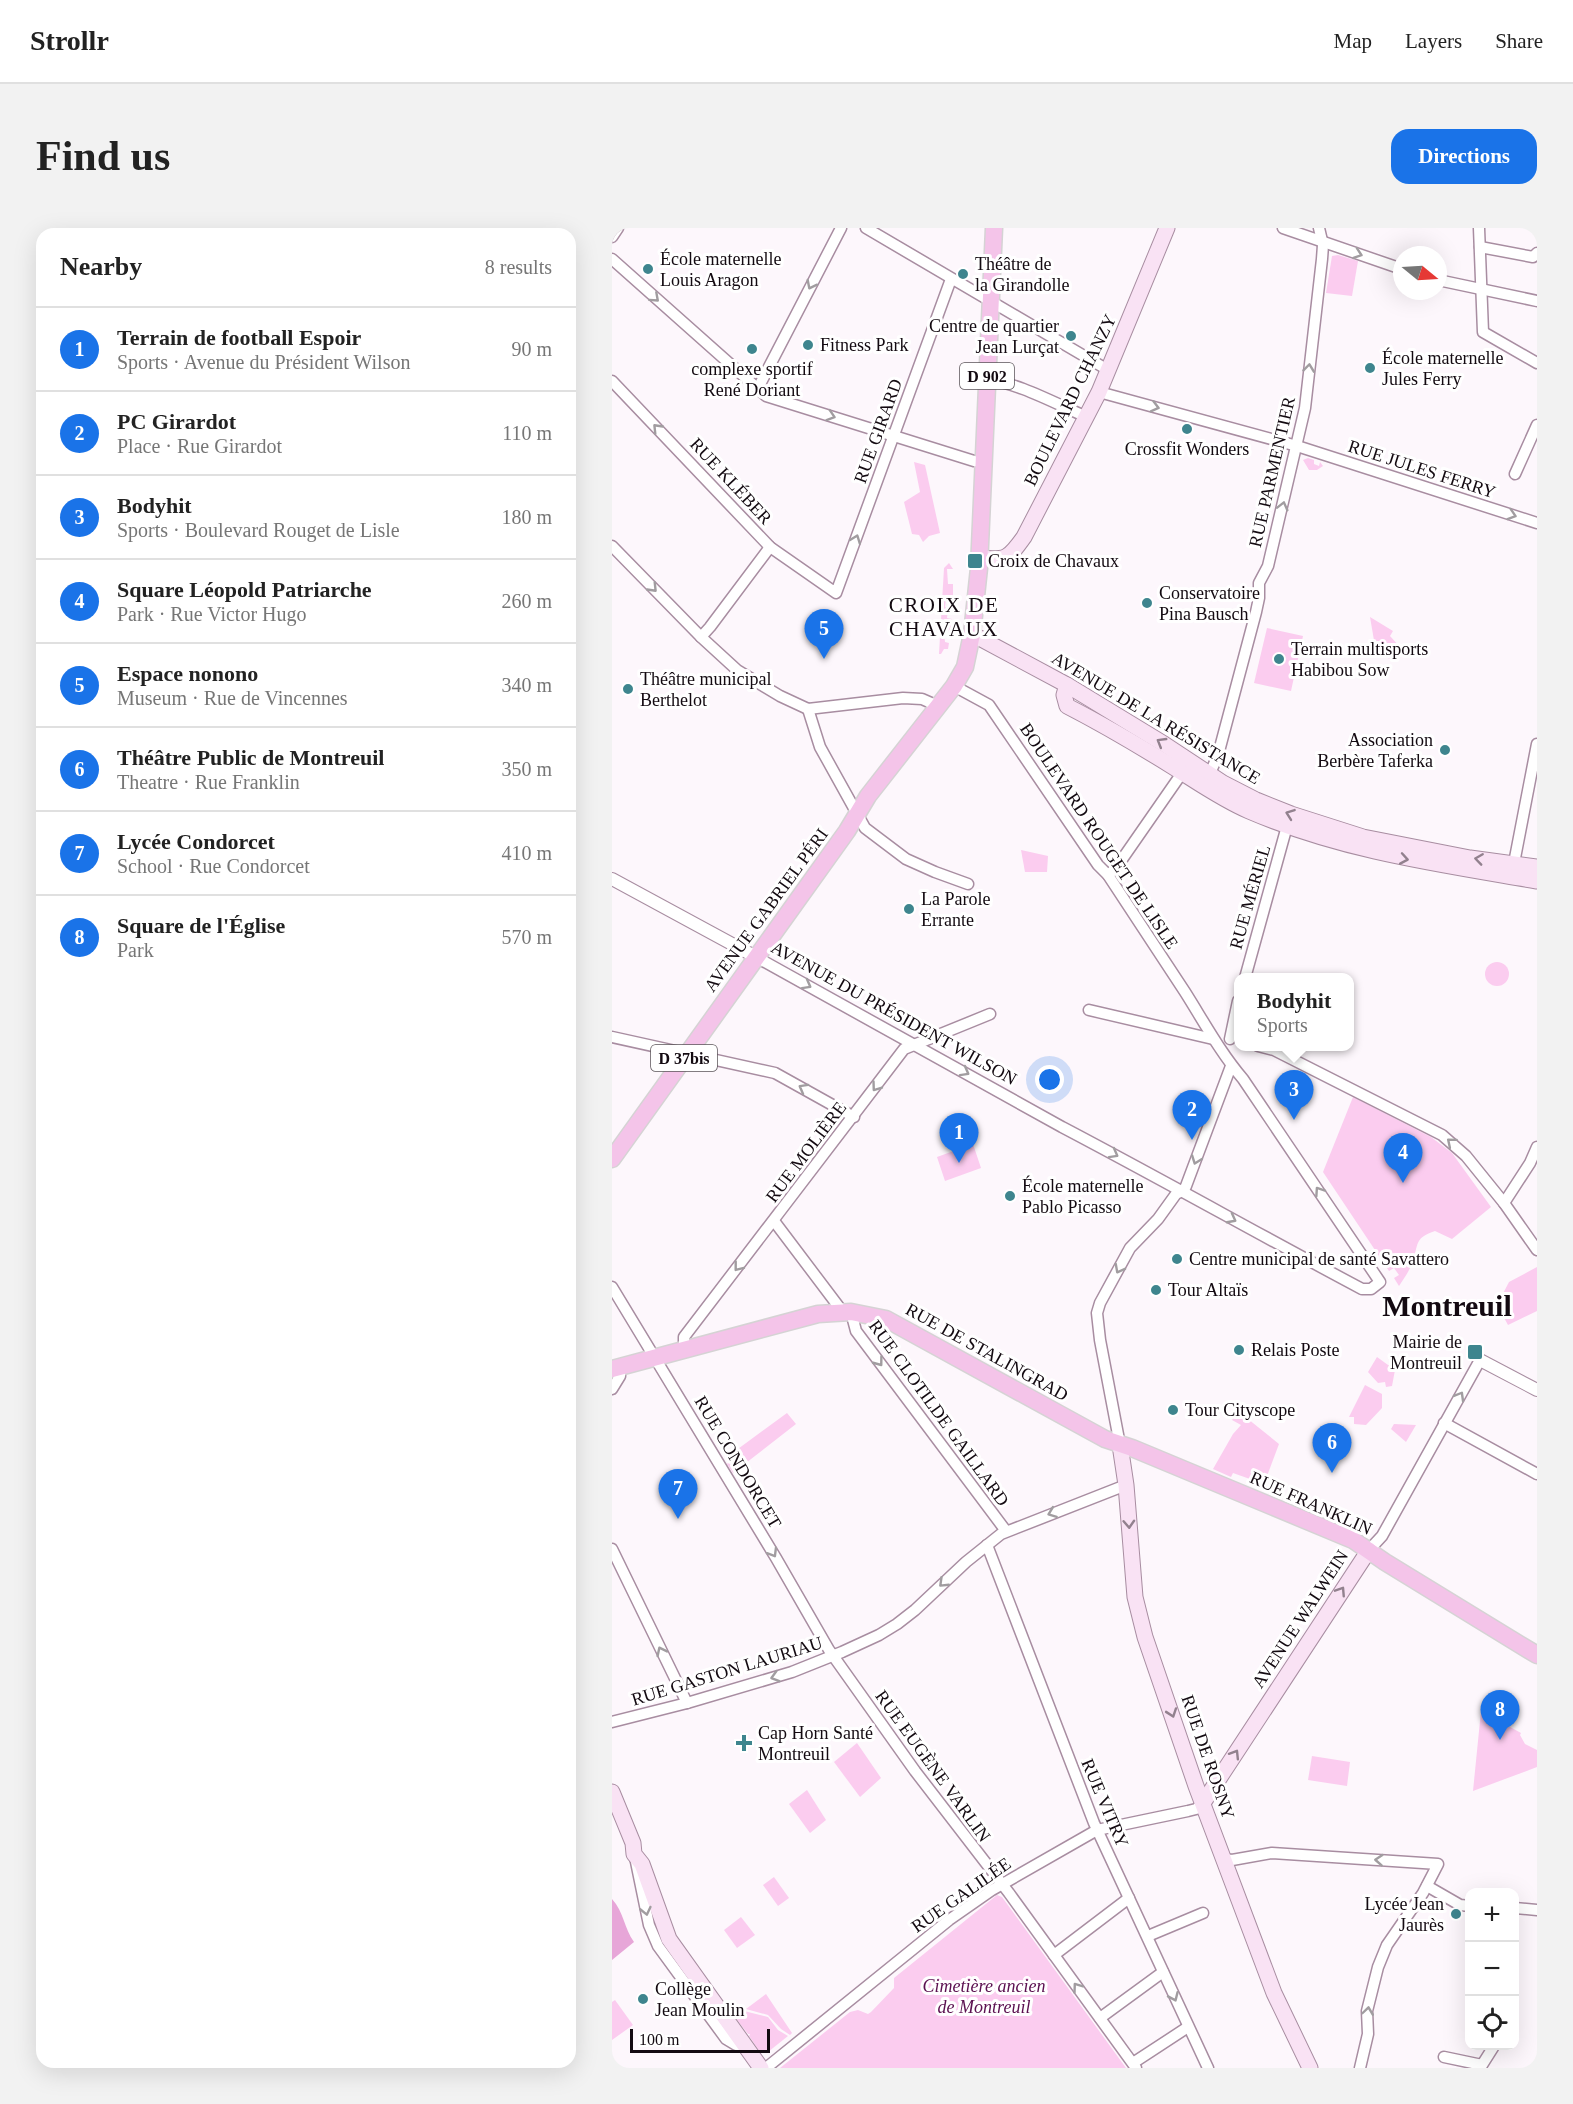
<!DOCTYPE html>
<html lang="en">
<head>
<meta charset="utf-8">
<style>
	:root { --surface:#fff; --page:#f2f2f2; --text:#222; --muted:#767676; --line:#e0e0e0; --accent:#1a73e8 }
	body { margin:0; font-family:"Times New Roman",serif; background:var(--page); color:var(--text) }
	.controls { position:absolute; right:18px; bottom:18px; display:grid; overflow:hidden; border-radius:12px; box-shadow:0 6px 24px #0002 }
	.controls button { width:54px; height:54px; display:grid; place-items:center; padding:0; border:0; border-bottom:2px solid var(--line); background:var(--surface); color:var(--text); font:30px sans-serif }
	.compass { position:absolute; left:781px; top:18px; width:54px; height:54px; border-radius:50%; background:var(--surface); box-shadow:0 6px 24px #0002; rotate:108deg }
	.scale { position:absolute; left:18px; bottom:15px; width:140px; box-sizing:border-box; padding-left:6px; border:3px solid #130a11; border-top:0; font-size:16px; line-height:21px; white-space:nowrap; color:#130a11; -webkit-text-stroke:4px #fff; paint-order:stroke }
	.you { position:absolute; left:438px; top:852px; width:21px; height:21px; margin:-15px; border:4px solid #fff; border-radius:50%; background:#1a73e8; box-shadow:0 0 0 9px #1a73e833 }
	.badge { display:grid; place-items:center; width:39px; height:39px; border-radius:50%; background:var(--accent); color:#fff; font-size:20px; font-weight:700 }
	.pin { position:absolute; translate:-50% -50px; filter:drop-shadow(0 2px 3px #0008) }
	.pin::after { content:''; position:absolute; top:32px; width:21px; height:18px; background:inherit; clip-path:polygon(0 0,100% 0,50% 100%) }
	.popup { position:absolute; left:622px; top:745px; width:120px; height:78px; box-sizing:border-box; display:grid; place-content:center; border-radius:12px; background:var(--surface); filter:drop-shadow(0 2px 4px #0005); font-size:20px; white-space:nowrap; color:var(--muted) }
	.popup b { font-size:22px; color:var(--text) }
	.popup::after { content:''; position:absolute; left:50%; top:100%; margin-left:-12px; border:12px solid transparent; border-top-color:var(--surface) }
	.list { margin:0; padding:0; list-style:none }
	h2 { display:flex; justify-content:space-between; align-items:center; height:78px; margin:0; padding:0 24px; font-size:26px }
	h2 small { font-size:20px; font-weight:400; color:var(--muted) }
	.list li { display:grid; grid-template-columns:39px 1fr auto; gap:18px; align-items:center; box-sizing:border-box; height:84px; padding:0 24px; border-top:2px solid var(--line) }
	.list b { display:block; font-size:22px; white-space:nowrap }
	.list p { margin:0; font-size:20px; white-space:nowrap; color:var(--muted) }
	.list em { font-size:20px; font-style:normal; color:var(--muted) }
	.icon { flex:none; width:33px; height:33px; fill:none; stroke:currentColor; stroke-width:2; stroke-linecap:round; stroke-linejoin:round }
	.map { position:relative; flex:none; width:925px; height:1840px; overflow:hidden; border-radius:18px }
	header { display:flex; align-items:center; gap:36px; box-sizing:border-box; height:84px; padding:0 30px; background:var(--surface); border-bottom:2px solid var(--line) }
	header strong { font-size:28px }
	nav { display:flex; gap:33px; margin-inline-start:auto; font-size:21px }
	.intro { display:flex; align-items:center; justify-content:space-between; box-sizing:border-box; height:144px; padding:0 36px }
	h1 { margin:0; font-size:42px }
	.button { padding:15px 27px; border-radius:18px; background:var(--accent); color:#fff; font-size:21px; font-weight:700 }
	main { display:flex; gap:36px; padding:0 36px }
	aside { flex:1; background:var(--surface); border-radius:18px; box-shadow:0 6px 24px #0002 }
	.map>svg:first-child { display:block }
</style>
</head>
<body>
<header>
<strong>Strollr</strong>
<nav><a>Map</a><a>Layers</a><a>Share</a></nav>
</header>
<div class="intro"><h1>Find us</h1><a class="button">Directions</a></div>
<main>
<aside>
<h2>Nearby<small>8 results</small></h2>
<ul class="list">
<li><span class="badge">1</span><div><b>Terrain de football Espoir</b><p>Sports · Avenue du Président Wilson</p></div><em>90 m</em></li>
<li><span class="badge">2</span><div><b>PC Girardot</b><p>Place · Rue Girardot</p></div><em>110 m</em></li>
<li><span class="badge">3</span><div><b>Bodyhit</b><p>Sports · Boulevard Rouget de Lisle</p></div><em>180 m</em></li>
<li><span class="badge">4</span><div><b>Square Léopold Patriarche</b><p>Park · Rue Victor Hugo</p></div><em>260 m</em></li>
<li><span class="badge">5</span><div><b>Espace nonono</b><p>Museum · Rue de Vincennes</p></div><em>340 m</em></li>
<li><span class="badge">6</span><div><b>Théâtre Public de Montreuil</b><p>Theatre · Rue Franklin</p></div><em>350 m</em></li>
<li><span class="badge">7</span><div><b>Lycée Condorcet</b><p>School · Rue Condorcet</p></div><em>410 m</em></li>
<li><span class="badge">8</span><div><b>Square de l'Église</b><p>Park</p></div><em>570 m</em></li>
</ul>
</aside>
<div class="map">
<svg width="925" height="1840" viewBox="0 0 925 1840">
	<rect width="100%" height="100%" fill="#fdf7fc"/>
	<g fill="#fbccef">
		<path d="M726,27L746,33L740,68L714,65L720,28Z"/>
		<path d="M696,230L702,232V236L707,238L708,234L711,238L705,242H697L691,232Z"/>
		<path d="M302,234L313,237L328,305L317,308L311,314L307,307L300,306L292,274L308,264Z"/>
		<path d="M337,335L341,341H335L336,356H341V370H334L333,379L336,381L335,390L340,391L339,401L332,405L333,414L337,415L336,421H332L329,426H327L332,340Z"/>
		<path d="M758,389L781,403L778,408L787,418L780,432L764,424Z"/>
		<path d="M655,400L691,408L679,463L642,455Z"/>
		<path d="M409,622L436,628L435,644H413Z"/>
		<circle cx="885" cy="746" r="12"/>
		<path d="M741,869L819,909L840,925L879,979L840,1011L823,1003C803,1010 807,1014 801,1032C799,1041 792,1050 787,1058L782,1050L787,1047L782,1040L777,1043L711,944Z"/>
		<path d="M361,916L369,940L333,953L325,929Z"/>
		<path d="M925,1039V1083L896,1097L885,1077L897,1054Z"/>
		<path d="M765,1129L783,1142L780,1158L774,1159L773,1154L766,1155L756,1144Z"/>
		<path d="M753,1157L770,1166V1180L754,1197L742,1196V1189H737Z"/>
		<path d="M626,1183L667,1216L652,1256L621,1245L619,1249L601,1241L621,1206L629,1197L620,1192Z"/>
		<path d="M175,1185L184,1196L121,1245L115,1236L117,1234L115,1229Z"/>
		<path d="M782,1196L804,1197L794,1214L779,1201Z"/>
		<path d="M878,1465L901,1479L889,1494L909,1505L908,1507L913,1516L925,1522V1539L861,1563L869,1483Z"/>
		<path d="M245,1515L269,1550L248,1569L222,1534Z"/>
		<path d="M700,1528L738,1534L735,1558L696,1552Z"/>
		<path d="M195,1562L214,1592L198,1605L177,1576Z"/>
		<path d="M162,1649L177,1670L166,1678L151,1657Z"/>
		<path d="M385,1667L390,1669L514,1840H168L238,1784L246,1782L256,1786L259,1784L282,1760V1750Z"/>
		<path d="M129,1689L143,1707L125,1720L112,1702Z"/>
		<path d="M154,1766L180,1805L178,1807L169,1801L156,1787L134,1781Z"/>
		<path d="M3,1772L21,1797L0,1812V1774Z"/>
		<path d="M132,1783L156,1789L166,1802L176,1808L156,1824H148L137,1808L138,1806H136L125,1792L126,1789Z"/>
	</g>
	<path fill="#e7a6d8" d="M0,1671C12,1684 12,1700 22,1714L0,1732Z"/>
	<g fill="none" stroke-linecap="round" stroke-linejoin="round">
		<g stroke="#a88da1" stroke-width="13">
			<g id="minor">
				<path d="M254,0L496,142"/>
				<path d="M671,0L790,41"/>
				<path d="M867,0L871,104L925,135"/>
				<path d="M0,9L6,0"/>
				<path d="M868,19L921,29L925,25"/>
				<path d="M0,31L154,168L362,233L371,234"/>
				<path d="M826,52L925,73"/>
				<path d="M375,152C403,153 448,178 475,189"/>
				<path d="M0,153L158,319L224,365L339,51"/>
				<path d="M145,162L229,0"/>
				<path d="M487,164L685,218L925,295"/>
				<path d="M903,246L925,197"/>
				<path d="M0,318L89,409L125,442L168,468L196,481L291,470L310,471L326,478"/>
				<path d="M89,409L98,399L158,319"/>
				<path d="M196,481L208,519L253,600L294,631L323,644L356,656"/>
				<path d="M596,550L606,527L644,384L647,370V355L656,338L693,180L710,31L711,17L707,0"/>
				<path d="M903,630L925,516"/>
				<path d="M496,647L504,640L570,545"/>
				<path d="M144,729L450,899C551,952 650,1008 750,1061H759L768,1054L631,851C608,824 592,794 573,764L496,647L486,637L377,477L342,458"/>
				<path d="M633,750L675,598"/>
				<path d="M477,782L601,811"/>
				<path d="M0,809L163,845L242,889"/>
				<path d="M618,811L626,773"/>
				<path d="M646,818L662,822L830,907L854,928L892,975L925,1022"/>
				<path d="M892,975L918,935L925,919"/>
				<path d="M162,993L230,1083"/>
				<path d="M0,1059L164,1330L217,1422L303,1543L397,1665L524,1840"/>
				<path d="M239,1084L244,1103L394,1303"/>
				<path d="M72,1122V1109L292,821L378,786"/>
				<path d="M0,1161L8,1148V1139"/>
				<path d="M832,1195L925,1246"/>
				<path d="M508,1217L488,1112L485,1085L488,1075L518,1020L546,991L564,966L572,962L574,958L619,838"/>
				<path d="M375,1317L482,1595L596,1840"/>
				<path d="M0,1321L75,1475"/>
				<path d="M757,1322L770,1308L868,1132"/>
				<path d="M0,1494L75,1475L180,1444L230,1424L267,1407L285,1396L303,1382L354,1334L389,1306L514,1257"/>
				<path d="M23,1629L37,1697L46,1718L114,1811L124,1817L135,1820"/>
				<path d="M612,1631L620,1632L660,1625L826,1636L811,1665L775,1717L766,1739L755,1783L756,1806L748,1840"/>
				<path d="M815,1658L848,1677L858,1678"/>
				<path d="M903,1680L925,1682"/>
				<path d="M536,1708L591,1685"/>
				<path d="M442,1727L517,1670"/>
				<path d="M488,1790L551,1744"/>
				<path d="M832,1829L870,1837L882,1818"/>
				<path d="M521,1835L576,1799"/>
				<path d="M154,1840L337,1692L380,1662L485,1602L576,1583L584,1581L591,1575"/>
			</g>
		</g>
		<g stroke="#a88da1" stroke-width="14">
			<g id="tertiary">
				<path d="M0,651L144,729"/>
				<path d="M868,1132L925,1162"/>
			</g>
		</g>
		<g stroke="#a88da1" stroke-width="17">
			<g id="secondary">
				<path d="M368,330C394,333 397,330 412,309L487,164L555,0"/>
				<path d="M360,406L455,457L552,516L611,555L644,572L679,586L751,609L858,630L925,639"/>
				<path d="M455,457L452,467L455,478C490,496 524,516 558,537C584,553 609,571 637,583C730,623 826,636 925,653"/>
				<path d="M508,1217L514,1257L523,1369L533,1409L584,1558L662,1765L698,1840"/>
				<path d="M0,1564L21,1615L22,1626L30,1636L57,1711L149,1840"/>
				<path d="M591,1575L757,1322"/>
			</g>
		</g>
		<g stroke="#d5d3d4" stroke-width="19">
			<g id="primary">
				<path d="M0,931L235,603L256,568L342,458L353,439L360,406L367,340L382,0"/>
				<path d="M0,1141L206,1086L239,1084L274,1091L493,1211L520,1220L741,1312L773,1334L925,1427"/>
			</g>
		</g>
		<use href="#minor" stroke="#fff" stroke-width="10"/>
		<use href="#tertiary" stroke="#fff" stroke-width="12"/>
		<use href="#secondary" stroke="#f9e2f4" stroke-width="15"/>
		<use href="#primary" stroke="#f4c4e9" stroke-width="16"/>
	</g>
	<defs><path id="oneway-chevron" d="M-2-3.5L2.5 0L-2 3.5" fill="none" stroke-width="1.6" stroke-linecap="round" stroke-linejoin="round" transform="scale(1.5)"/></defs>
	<g stroke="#a19da0">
		<use href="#oneway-chevron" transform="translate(746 26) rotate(19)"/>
		<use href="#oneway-chevron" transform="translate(199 57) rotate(117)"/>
		<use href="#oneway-chevron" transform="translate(43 70) rotate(42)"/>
		<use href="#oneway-chevron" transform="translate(697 140) rotate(-83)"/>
		<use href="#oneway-chevron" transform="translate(543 179) rotate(15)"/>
		<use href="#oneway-chevron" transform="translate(219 188) rotate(18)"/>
		<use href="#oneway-chevron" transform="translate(45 200) rotate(-134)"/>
		<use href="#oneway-chevron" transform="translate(671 278) rotate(-76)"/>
		<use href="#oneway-chevron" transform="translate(900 287) rotate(18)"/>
		<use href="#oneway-chevron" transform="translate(244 311) rotate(-69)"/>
		<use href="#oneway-chevron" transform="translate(41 360) rotate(46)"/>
		<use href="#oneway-chevron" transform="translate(195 757) rotate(29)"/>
		<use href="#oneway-chevron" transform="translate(353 844) rotate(29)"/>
		<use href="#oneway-chevron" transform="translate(264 859) rotate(126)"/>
		<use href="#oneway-chevron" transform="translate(191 860) rotate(-151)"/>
		<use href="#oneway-chevron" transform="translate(839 914) rotate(-140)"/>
		<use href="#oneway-chevron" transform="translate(502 926) rotate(29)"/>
		<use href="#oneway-chevron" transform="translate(584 932) rotate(110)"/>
		<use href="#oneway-chevron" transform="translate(707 963) rotate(-124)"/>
		<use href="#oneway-chevron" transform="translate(620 991) rotate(28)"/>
		<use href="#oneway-chevron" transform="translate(126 1039) rotate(128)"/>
		<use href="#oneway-chevron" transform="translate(507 1041) rotate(118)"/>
		<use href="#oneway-chevron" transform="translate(267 1134) rotate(53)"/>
		<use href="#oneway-chevron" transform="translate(848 1168) rotate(-60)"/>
		<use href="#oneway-chevron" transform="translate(440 1285) rotate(159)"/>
		<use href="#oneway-chevron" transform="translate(161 1325) rotate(59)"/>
		<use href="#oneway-chevron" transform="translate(331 1355) rotate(136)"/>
		<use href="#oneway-chevron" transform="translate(49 1423) rotate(-116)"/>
		<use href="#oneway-chevron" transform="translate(163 1449) rotate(164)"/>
		<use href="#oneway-chevron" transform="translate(767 1632) rotate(-176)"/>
		<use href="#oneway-chevron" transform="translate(34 1683) rotate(77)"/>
		<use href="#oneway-chevron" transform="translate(465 1759) rotate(-126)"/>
		<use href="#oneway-chevron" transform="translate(562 1769) rotate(66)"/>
		<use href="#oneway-chevron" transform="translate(756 1783) rotate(-82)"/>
	</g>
	<g stroke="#92818e">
		<use href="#oneway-chevron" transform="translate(549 514) rotate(-149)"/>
		<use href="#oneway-chevron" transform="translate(678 586) rotate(-160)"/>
		<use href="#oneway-chevron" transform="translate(792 631) rotate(10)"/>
		<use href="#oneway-chevron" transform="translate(867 631) rotate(-172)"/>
		<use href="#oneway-chevron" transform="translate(517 1296) rotate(87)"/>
		<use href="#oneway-chevron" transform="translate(729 1363) rotate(-57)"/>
		<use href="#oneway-chevron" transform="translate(560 1485) rotate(71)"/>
		<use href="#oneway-chevron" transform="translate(623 1526) rotate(-58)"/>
	</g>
	<g fill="#3e858e" stroke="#fff" stroke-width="2">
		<circle cx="36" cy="41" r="6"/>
		<circle cx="351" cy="46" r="6"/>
		<circle cx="459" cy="108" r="6"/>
		<circle cx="196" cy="117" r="6"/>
		<circle cx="140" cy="121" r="6"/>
		<circle cx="758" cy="140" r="6"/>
		<circle cx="575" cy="201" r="6"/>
		<rect x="355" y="325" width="16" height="16" rx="3"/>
		<circle cx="535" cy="375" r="6"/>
		<circle cx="667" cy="431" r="6"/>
		<circle cx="16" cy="461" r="6"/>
		<circle cx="833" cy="522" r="6"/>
		<circle cx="297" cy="681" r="6"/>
		<circle cx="398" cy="968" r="6"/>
		<circle cx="565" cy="1031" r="6"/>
		<circle cx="544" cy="1062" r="6"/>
		<circle cx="627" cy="1122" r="6"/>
		<rect x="855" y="1116" width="16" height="16" rx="3"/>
		<circle cx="561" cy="1182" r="6"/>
		<path d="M129 1506h6v6h6v6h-6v6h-6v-6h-6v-6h6z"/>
		<circle cx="844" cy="1686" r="6"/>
		<circle cx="31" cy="1771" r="6"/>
	</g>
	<g text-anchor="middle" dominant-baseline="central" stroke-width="6" stroke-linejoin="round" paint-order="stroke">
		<g fill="#fff" stroke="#5a5458" stroke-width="1.5">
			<rect x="348" y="135" width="54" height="26" rx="4.5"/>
			<rect x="39" y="817" width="66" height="26" rx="4.5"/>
		</g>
		<g font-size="16" font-weight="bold" fill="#130a11">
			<text x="375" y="148">D 902</text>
			<text x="72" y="830">D 37bis</text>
		</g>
		<g font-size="18" fill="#130a11" stroke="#fff" text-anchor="start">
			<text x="48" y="31">École maternelle<tspan x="48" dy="21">Louis Aragon</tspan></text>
			<text x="363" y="36">Théâtre de<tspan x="363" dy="21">la Girandolle</tspan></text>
			<text x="447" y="98" text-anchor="end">Centre de quartier<tspan x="447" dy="21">Jean Lurçat</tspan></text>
			<text x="208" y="117">Fitness Park</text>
			<text x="770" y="130">École maternelle<tspan x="770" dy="21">Jules Ferry</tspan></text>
			<text x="140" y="141" text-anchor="middle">complexe sportif<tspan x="140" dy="21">René Doriant</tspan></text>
			<text x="575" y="221" text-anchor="middle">Crossfit Wonders</text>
			<text x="376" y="333">Croix de Chavaux</text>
			<text x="547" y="365">Conservatoire<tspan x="547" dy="21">Pina Bausch</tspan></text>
			<text x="679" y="421">Terrain multisports<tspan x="679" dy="21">Habibou Sow</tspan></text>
			<text x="28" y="451">Théâtre municipal<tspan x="28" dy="21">Berthelot</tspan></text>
			<text x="821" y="512" text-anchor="end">Association<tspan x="821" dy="21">Berbère Taferka</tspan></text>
			<text x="309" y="671">La Parole<tspan x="309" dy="21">Errante</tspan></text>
			<text x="410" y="958">École maternelle<tspan x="410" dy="21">Pablo Picasso</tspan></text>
			<text x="577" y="1031">Centre municipal de santé Savattero</text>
			<text x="556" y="1062">Tour Altaïs</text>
			<text x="850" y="1114" text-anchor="end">Mairie de<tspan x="850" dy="21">Montreuil</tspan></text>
			<text x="639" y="1122">Relais Poste</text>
			<text x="573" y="1182">Tour Cityscope</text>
			<text x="146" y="1505">Cap Horn Santé<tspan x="146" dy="21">Montreuil</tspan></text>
			<text x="832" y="1676" text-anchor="end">Lycée Jean<tspan x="832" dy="21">Jaurès</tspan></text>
			<text x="43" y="1761">Collège<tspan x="43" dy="21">Jean Moulin</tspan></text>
		</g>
		<g font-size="18" fill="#130a11" stroke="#fff">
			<text transform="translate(458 172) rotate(-64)">BOULEVARD CHANZY</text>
			<text transform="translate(266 203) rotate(-70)">RUE GIRARD</text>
			<text transform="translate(810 241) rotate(18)">RUE JULES FERRY</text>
			<text transform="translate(660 244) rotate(-77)">RUE PARMENTIER</text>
			<text transform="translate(119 253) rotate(47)">RUE KLÉBER</text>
			<text transform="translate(544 490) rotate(31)">AVENUE DE LA RÉSISTANCE</text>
			<text transform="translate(487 608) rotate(56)">BOULEVARD ROUGET DE LISLE</text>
			<text transform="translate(638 669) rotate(-74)">RUE MÉRIEL</text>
			<text transform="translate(154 682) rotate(-54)">AVENUE GABRIEL PÉRI</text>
			<text transform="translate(282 785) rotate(29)">AVENUE DU PRÉSIDENT WILSON</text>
			<text transform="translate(194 924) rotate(-53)">RUE MOLIÈRE</text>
			<text transform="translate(375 1124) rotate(29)">RUE DE STALINGRAD</text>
			<text transform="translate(327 1185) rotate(54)">RUE CLOTILDE GAILLARD</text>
			<text transform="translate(126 1234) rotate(59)">RUE CONDORCET</text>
			<text transform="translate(699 1275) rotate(24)">RUE FRANKLIN</text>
			<text transform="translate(688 1391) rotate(-57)">AVENUE WALWEIN</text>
			<text transform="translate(115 1443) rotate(-17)">RUE GASTON LAURIAU</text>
			<text transform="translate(596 1529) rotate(71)">RUE DE ROSNY</text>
			<text transform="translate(321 1538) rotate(54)">RUE EUGÈNE VARLIN</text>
			<text transform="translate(493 1575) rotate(67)">RUE VITRY</text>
			<text transform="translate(349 1667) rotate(-35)">RUE GALILÉE</text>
		</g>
		<g font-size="18" font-style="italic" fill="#5b1050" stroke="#fff">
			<text x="372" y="1758">Cimetière ancien<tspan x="372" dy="21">de Montreuil</tspan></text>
		</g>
		<g font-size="21" letter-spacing="1.5" fill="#130a11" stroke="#fff">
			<text x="332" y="377">CROIX DE<tspan x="332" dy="24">CHAVAUX</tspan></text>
		</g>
		<g font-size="30" font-weight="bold" fill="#130a11" stroke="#fff">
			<text x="835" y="1077">Montreuil</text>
		</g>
	</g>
</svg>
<div class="controls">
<button>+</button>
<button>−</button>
<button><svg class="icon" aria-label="locate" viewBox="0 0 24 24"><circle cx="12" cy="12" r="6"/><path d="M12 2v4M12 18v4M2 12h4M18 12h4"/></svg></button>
</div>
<svg class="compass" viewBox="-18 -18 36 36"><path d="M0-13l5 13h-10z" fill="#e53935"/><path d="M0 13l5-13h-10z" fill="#767676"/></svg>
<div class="scale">100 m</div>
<div class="you"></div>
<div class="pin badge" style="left:347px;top:935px">1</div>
<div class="pin badge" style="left:580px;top:912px">2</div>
<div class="pin badge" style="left:682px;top:892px">3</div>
<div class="popup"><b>Bodyhit</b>Sports</div>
<div class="pin badge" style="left:791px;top:955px">4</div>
<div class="pin badge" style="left:212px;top:431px">5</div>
<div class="pin badge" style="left:720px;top:1245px">6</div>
<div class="pin badge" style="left:66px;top:1291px">7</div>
<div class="pin badge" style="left:888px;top:1512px">8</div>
</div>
</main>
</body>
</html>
